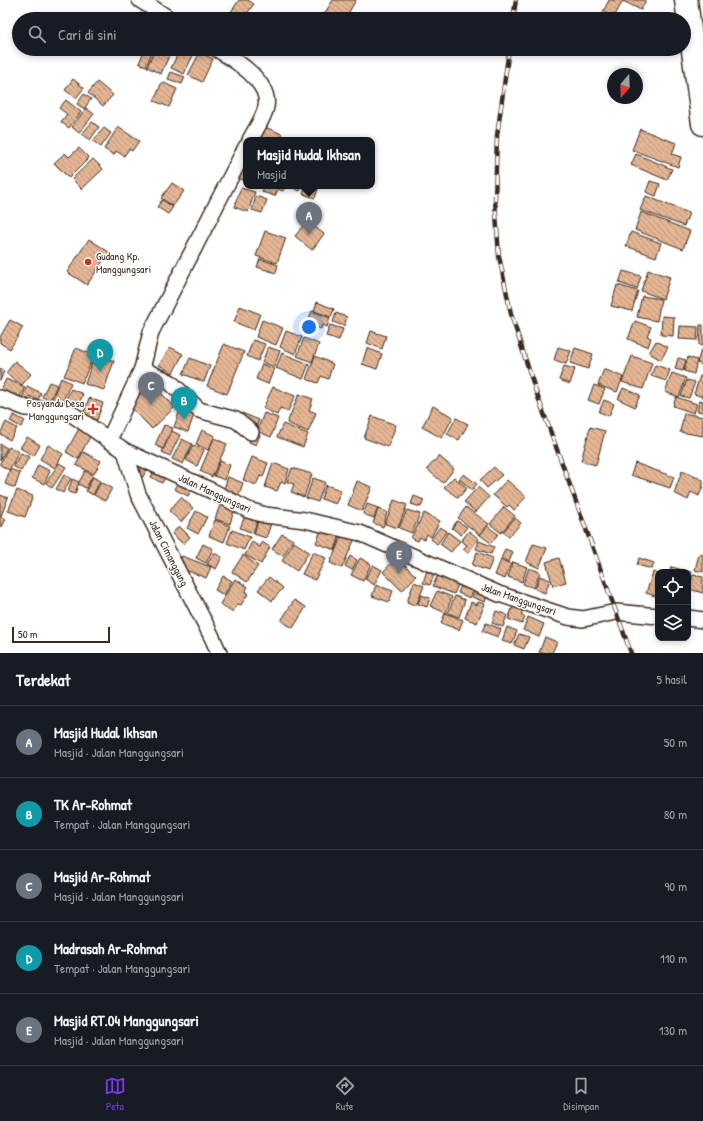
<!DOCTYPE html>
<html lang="id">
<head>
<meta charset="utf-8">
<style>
	:root { --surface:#171b24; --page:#20242c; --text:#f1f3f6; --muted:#9ea1a6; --line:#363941; --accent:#7c3aed }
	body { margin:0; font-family:"Patrick Hand",sans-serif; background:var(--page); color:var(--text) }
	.controls { position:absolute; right:12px; bottom:12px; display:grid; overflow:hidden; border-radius:8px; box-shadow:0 2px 6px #0003 }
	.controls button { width:36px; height:36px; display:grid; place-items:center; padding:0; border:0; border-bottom:1px solid var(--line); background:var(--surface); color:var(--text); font:20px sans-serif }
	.compass { position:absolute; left:607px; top:68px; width:36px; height:36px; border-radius:50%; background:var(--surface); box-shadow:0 2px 6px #0003; rotate:199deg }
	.scale { position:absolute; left:12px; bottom:10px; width:98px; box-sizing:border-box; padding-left:4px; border:2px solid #3b2a1e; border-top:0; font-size:11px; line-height:14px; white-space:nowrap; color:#3b2a1e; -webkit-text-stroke:3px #fff; paint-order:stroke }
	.you { position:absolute; left:309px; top:327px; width:14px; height:14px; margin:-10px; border:3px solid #fff; border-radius:50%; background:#1a73e8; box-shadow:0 0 0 6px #1a73e833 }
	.badge { display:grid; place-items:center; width:26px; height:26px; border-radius:50%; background:var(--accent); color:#fff; font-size:13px; font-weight:700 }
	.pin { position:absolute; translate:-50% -33px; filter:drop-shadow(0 1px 2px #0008) }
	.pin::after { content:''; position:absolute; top:21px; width:14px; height:12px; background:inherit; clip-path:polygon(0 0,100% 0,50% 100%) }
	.popup { position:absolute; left:243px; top:137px; width:132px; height:52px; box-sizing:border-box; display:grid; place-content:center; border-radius:8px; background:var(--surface); filter:drop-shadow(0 1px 3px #0005); font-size:13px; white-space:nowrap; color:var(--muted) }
	.popup b { font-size:15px; color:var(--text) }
	.popup::after { content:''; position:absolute; left:50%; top:100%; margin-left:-8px; border:8px solid transparent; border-top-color:var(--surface) }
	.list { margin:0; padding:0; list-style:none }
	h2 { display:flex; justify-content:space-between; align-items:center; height:52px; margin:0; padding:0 16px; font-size:17px }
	h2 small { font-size:13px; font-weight:400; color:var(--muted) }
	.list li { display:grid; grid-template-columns:26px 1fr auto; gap:12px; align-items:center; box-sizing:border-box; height:72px; padding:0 16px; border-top:1px solid var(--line) }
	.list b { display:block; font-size:15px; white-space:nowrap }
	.list p { margin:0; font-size:13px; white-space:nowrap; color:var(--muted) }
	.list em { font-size:13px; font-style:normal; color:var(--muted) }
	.icon { flex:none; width:22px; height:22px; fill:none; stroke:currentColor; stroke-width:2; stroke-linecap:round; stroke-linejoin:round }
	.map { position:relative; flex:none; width:703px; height:653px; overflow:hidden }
	.search { position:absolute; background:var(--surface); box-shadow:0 2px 6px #0003; left:12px; right:12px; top:12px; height:44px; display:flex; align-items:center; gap:10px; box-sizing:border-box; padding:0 14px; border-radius:22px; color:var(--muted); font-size:15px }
	.sheet { height:412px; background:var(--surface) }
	nav { display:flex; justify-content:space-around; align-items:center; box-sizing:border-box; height:56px; border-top:1px solid var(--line); background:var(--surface); font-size:11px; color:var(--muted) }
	nav a { display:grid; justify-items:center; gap:2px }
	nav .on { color:var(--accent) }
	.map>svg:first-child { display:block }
</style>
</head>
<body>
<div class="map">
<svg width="703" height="653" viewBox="0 0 703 653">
	<defs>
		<pattern id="building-back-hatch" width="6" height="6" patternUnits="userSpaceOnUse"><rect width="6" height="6" fill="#e4b694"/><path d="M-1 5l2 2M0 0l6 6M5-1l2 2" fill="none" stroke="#ba9478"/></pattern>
	</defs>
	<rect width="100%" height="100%" fill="#fff"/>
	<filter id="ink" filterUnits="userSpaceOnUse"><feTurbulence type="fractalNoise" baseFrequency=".025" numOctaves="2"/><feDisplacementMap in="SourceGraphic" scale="8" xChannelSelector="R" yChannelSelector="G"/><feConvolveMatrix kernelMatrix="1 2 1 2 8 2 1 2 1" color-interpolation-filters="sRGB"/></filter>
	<g filter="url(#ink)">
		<g fill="url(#building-back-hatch)" stroke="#3b2a1e">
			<path d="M239,0H248L254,4L243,19H241L231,12Z"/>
			<path d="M333,0H356L345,19H321Z"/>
			<path d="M609,0H646L641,10L623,1L614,17L603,12Z"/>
			<path d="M140,13L153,19H138Z"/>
			<path d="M230,14L238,19H227Z"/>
			<path d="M145,49L152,52L146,66L139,63Z"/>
			<path d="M155,49H172L161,74L147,67Z"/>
			<path d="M180,49H196L184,74L171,68Z"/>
			<path d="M200,52L213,59L202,82L188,75Z"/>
			<path d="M171,72L185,77L182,84L168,79Z"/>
			<path d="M73,79L84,88L76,98L65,90Z"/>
			<path d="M97,82L113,95L103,106L88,93Z"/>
			<path d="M162,82L177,89L169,107L154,101Z"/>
			<path d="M84,94L91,99L84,109L77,104Z"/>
			<path d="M66,100L81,112L69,128L61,122L67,114L59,108Z"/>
			<path d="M86,108L94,114L79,133L72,127Z"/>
			<path d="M92,122L99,127L90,140L82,134Z"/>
			<path d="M118,127L139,141L132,151L129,149L124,156L116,151L114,155L104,149Z"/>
			<path d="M265,127L282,134L279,140H260Z"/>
			<path d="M104,128L111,133L101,147L93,141Z"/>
			<path d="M640,129L676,143L672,154L681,157L678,167L632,150Z"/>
			<path d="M79,148L89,158L69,178L54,163L65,153L69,157Z"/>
			<path d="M636,154L672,169L667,180L631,165Z"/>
			<path d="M93,159L103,169L82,189L72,179Z"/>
			<path d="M240,165L246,167V181L235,177Z"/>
			<path d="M650,181L660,184L656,196L646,192Z"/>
			<path d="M172,183L184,191L173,206L161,198Z"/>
			<path d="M264,186H285L283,191L278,189L275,196L262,192Z"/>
			<path d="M288,186H302L300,191Z"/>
			<path d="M306,186H319L315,198L303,194Z"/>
			<path d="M241,188L255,192L248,212L234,207Z"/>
			<path d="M256,196L267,200L262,213L252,210Z"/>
			<path d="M646,196L689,213L684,226L640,210Z"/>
			<path d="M162,200L173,207L168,214L157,207Z"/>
			<path d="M641,212L690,231L683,249L635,230Z"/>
			<path d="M307,221L324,234L312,250L295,236Z"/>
			<path d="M265,231L286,238L277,263L256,256Z"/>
			<path d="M631,232L661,243L656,257L626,246Z"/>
			<path d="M89,239L109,252L87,285L67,272Z"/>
			<path d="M260,259L278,265L276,273L257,267Z"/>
			<path d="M648,270L670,277L663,299L641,291Z"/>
			<path d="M623,271L641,276L637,289L619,283Z"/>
			<path d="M617,285L638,291L632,311L611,306Z"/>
			<path d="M642,296L661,299L657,321L637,317Z"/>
			<path d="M317,302L334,309L331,317L314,311Z"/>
			<path d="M240,306L260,314L254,330L234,322Z"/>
			<path d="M312,311L330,318L327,327L322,325L321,329L307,324Z"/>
			<path d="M336,313L347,317L344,326L333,322Z"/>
			<path d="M662,316L674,317L673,336L661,335Z"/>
			<path d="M10,320L23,327L10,349L0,343V337Z"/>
			<path d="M262,320L283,328L276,345L256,337Z"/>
			<path d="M635,321L651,327L647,336L651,338L648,347L628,339Z"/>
			<path d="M330,325L343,329L339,340L326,336Z"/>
			<path d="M700,325H703V346L699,345Z"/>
			<path d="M680,326L698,327L697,340L679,339Z"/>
			<path d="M286,331L302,337L295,354L280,347Z"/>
			<path d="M371,331L386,336L382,349L367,343Z"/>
			<path d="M304,338L319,344L312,362L297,356Z"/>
			<path d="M253,340L265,344L258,361L247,356Z"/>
			<path d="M656,341L668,347L661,360L649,353Z"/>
			<path d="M224,344L244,352L227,394L207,386Z"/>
			<path d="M170,347L183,354L173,373L159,365Z"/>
			<path d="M268,347L280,351L274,367L262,362Z"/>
			<path d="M558,347L571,351L566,364L554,360Z"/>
			<path d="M76,348L94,355L82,383L64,376Z"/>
			<path d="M367,348L382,354L377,369L362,364Z"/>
			<path d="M575,348L593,354L588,369L570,363Z"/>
			<path d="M701,350H703V365L697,363Z"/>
			<path d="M282,353L309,364L303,379L276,368Z"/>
			<path d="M95,354L114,361L104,390L85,384Z"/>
			<path d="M315,356L333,364L328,379L321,376L318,383L306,379Z"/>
			<path d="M632,356L652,363L643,389L622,382Z"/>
			<path d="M688,357L697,360L694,374L684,371Z"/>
			<path d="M190,358L210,366L204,382L183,374Z"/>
			<path d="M678,358L686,360L683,371L675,369Z"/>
			<path d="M15,361L31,374L22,385L6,373Z"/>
			<path d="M262,364L274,369L268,384L256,379Z"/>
			<path d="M655,365L670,370L666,381L651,376Z"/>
			<path d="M564,366L575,369L570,384L559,380Z"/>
			<path d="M0,369L4,371L0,381Z"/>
			<path d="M604,369L623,377L617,392L598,385Z"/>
			<path d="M672,373L686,378L679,397L665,392Z"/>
			<path d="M700,376L703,377V397L694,394Z"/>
			<path d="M61,378L71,383L62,403L52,399Z"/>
			<path d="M6,379L25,387L17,403L0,392Z"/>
			<path d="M687,380L695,382L689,398L681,396Z"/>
			<path d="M49,382L57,385L50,400L42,397Z"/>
			<path d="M150,382L175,407L152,429L127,403Z"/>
			<path d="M594,385L605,389L599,404L588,400Z"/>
			<path d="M27,386L41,393L38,400L29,396L28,400L22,398Z"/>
			<path d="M273,387L295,396L288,411L280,408L277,415L263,408Z"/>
			<path d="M623,388L640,395L635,407L618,399Z"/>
			<path d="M71,389L83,394L76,411L63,405Z"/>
			<path d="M299,394L313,399L309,410L316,413L308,432L287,423Z"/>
			<path d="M676,397L697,404L694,413L673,406Z"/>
			<path d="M89,398L103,403L97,420L83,415Z"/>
			<path d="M604,400L614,404L609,416L599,412Z"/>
			<path d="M700,400L703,401V412L697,411Z"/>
			<path d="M433,406L453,417L442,438L422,427Z"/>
			<path d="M181,407L195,412L188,432L174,427Z"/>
			<path d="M242,413L259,420L256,428L239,420Z"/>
			<path d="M264,413L278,418L271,437L257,431Z"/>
			<path d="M684,413L703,417V436L680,432Z"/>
			<path d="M14,415L25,421L21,427L10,421Z"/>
			<path d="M372,416L396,425L388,447L364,438Z"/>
			<path d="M456,418L468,424L459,440L447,434Z"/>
			<path d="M6,422L17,428L10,440L0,434Z"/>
			<path d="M82,423L94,429L78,459L66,452Z"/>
			<path d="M283,424L308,434L303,447L277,437Z"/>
			<path d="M164,425L173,428L163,449L155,445Z"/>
			<path d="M590,427L605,431L596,465L581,461Z"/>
			<path d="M202,430L215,436L208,450L196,444Z"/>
			<path d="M172,431L180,435L170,456L162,452Z"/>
			<path d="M253,432L260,435L256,445L249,442Z"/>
			<path d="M27,437L40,445L34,456L20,448Z"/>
			<path d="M214,438L227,444L212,477L200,471Z"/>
			<path d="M182,439L192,444L183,464L172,459Z"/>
			<path d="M0,444L7,448L0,460Z"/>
			<path d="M48,445L63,454L55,468L40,459Z"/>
			<path d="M193,445L204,450L197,466L186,460Z"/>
			<path d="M9,447L19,452L9,470L0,465V463Z"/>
			<path d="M83,452L101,461L94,474L76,465Z"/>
			<path d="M21,453L29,457L21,471L13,466Z"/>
			<path d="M439,456L454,469L443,483L427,469Z"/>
			<path d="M252,457L268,463L263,477L260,476L256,485L243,480Z"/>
			<path d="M138,458L149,463L143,477L132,472Z"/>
			<path d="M220,461L230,465L225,480L214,476Z"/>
			<path d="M59,463L66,467L52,488L46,483Z"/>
			<path d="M273,463L289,469L285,483L281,482L277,491L265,487Z"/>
			<path d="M635,463L674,477L670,488L631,475Z"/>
			<path d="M38,465L50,471L44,484L32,478Z"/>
			<path d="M157,466L168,472L162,483L151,477Z"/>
			<path d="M494,467L502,475L487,488L480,480Z"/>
			<path d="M292,468L312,474L304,497L291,492L294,484L287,482Z"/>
			<path d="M10,469L20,473L15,488L5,484Z"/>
			<path d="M85,471L93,475L86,488L78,484Z"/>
			<path d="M682,471L703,480V486L699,496L691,492L688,500L674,493Z"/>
			<path d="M464,474L477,484L472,490L459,479Z"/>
			<path d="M64,475L71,478L63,493L56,489Z"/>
			<path d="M93,477L100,481L93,495L86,491Z"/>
			<path d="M181,477L194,484L188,496L174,489Z"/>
			<path d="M228,477L243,483L239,495L224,489Z"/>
			<path d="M454,477L467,488L458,498L444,487Z"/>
			<path d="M313,478L325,482L318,502L306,498Z"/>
			<path d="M72,479L79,482L75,494L68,492Z"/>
			<path d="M507,480L526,497L514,510L509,505L507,507L493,495Z"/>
			<path d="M357,481L372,487L362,511L348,505Z"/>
			<path d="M101,482L112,488L105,501L94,495Z"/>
			<path d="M326,485L341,490L336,504L321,499Z"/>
			<path d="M478,487L489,497L476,512L464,502Z"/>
			<path d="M17,490L33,496L25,517L8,511Z"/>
			<path d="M0,495L8,498L1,516H0Z"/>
			<path d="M414,496L424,500L421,507L411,504Z"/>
			<path d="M181,497L193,508L181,522L169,511Z"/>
			<path d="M394,500L407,505L398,528L385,524Z"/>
			<path d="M221,502L235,507L230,524L215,519Z"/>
			<path d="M367,504L378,508L374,518L363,514Z"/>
			<path d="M466,507L489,524L480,535L458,518Z"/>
			<path d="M504,507L515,516L501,533L490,524Z"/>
			<path d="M378,509L387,512L383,527L373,523Z"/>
			<path d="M407,510L420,514L412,533L399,528Z"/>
			<path d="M196,511L207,517L198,534L187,528Z"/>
			<path d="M247,511L259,516L253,533L240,528Z"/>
			<path d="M424,513L440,521L431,537L427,534L424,540L420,537L418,541L411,538Z"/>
			<path d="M260,514L273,518L266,538L254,534Z"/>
			<path d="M0,516L6,519L2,527L0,526Z"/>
			<path d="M515,518L521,523L509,537L503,532Z"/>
			<path d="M215,520L230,526L224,542L209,536Z"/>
			<path d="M457,521L467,527L461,535L452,528Z"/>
			<path d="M179,526L190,537L183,544L172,534Z"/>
			<path d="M487,526L498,534L491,543L480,535Z"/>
			<path d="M440,527L447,531L437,544L431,539Z"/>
			<path d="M322,528L340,535L335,550L316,543Z"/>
			<path d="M232,530L250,537L244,550L227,543Z"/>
			<path d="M344,530L356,536L342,568L330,563Z"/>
			<path d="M469,531L479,539L468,553L463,549L467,545L461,541Z"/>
			<path d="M448,532L460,541L451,552L440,544Z"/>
			<path d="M282,534L293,540L283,556L272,549Z"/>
			<path d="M479,541L494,547L491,554L476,549Z"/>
			<path d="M252,542L260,547L262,542L270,547L261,564L245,555Z"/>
			<path d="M294,542L309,552L297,571L282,561Z"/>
			<path d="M203,544L213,549L206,563L196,558Z"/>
			<path d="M533,544L547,548L539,568L526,562Z"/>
			<path d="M505,549L513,552L509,562L501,559Z"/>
			<path d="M313,552L326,558L315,580L302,574Z"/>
			<path d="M477,552L493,558L488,571L472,565Z"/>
			<path d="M214,553L222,557L216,569L207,564Z"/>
			<path d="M699,554L703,555V572L695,570Z"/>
			<path d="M243,555L258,566L247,582L232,572Z"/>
			<path d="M182,556L211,567L206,578L178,567Z"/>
			<path d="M350,556L357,560L352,570L345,566Z"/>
			<path d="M397,557L416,576L402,591L383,572Z"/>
			<path d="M360,558L371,564L363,581L351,575Z"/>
			<path d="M559,558L566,582L553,586L546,562Z"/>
			<path d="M639,558L654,563L652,569L637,565Z"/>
			<path d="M501,560L511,564L505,579L495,575Z"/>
			<path d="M513,562L527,567L522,582L508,577Z"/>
			<path d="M373,565L382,570L374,585L365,579Z"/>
			<path d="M428,567L436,570L430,585L423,583Z"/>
			<path d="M671,567L692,572L688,587V572H670Z"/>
			<path d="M529,568L540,572L534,588L523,584Z"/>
			<path d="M439,572L460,580L454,594L433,586Z"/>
			<path d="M653,572L658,574V597L646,593Z"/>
			<path d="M693,575L703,577V593L689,589Z"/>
			<path d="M223,576L232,581L224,595L215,590Z"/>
			<path d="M540,576L550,580L545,593L535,589Z"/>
			<path d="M269,577L283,588L272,601L258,590Z"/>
			<path d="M235,579L248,587L245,592L248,594L241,605L238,604L233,612L220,604Z"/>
			<path d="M463,581L474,586L470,598L458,593Z"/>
			<path d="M414,582L424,586L416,606L407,602Z"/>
			<path d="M376,585L393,591L389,602L372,596Z"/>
			<path d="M476,586L489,591L485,602L472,597Z"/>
			<path d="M437,591L452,597L446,613L430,606Z"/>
			<path d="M421,595L430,598L427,607L418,604Z"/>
			<path d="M455,596L465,600L459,617L448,613Z"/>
			<path d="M294,600L306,607L293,628L281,621Z"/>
			<path d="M515,601L525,605L521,615L525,617L522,624L508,619Z"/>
			<path d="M471,602L477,605L478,602L485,604L477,623L465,618Z"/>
			<path d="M496,611L507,615L503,627L492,623Z"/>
			<path d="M445,613L463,620L459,630L441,623Z"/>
			<path d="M528,617L544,624L539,637L523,630Z"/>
			<path d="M486,623L501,629L498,637L482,631Z"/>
			<path d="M507,627L517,631L512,644L502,641Z"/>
			<path d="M519,634L529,637L524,649L514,645Z"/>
			<path d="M545,637L557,642L552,653H539Z"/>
		</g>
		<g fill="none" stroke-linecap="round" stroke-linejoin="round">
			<g stroke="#3b2a1e" stroke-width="18">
				<g id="minor">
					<path d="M140,0L170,19"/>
					<path d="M217,49C235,60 271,82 266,107C264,118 255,130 250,140"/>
					<path d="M246,147L151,332L142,369L109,440L125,451L212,491L248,510L265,515L305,520L360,533L499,594L568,617L583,619L616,612L658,616"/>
					<path d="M142,369L170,382L199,410L236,420L251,432"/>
					<path d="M0,398L26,408L66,410L109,440"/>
					<path d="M125,451L138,494L211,635L219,653"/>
					<path d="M688,618L703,620"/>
				</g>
			</g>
			<g stroke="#3b2a1e" stroke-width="25">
				<path id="trunk" d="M686,0L703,124"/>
			</g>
			<use href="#minor" stroke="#fff" stroke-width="15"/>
			<use href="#trunk" stroke="#fff" stroke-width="22"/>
			<g stroke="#3b2a1e" stroke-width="4.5">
				<g id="rail">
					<path d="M513,19L516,0"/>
					<path d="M509,49L497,136L495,200L499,256L511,314L535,389L631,653"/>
				</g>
			</g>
			<use href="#rail" stroke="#fff" stroke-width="3" stroke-dasharray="9" stroke-linecap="butt"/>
		</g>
	</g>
	<g fill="#c8321e" stroke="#fff" stroke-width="1.5">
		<circle cx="88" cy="262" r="4"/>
		<path d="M91 403h4v4h4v4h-4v4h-4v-4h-4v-4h4z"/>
	</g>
	<g text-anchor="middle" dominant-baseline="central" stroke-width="3" stroke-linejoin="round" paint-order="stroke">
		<g font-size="11" fill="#3b2a1e" stroke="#fff" text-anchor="start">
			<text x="96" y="256">Gudang Kp.<tspan x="96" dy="13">Manggungsari</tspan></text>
			<text x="84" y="403" text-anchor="end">Posyandu Desa<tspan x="84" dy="13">Manggungsari</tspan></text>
		</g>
		<g font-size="11" fill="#3b2a1e" stroke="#fff">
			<text transform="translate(215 493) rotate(25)">Jalan Manggungsari</text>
			<text transform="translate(169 553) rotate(63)">Jalan Cimanggung</text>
			<text transform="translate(519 599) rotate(19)">Jalan Manggungsari</text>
		</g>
	</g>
</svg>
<div class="controls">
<button><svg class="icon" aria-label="locate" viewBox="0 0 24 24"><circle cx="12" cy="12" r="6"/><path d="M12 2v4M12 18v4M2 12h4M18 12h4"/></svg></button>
<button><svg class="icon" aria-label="layers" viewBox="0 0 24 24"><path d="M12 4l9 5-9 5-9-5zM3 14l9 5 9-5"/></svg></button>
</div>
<svg class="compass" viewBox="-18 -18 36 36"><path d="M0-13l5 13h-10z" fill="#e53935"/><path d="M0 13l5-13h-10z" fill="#9ea1a6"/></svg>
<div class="scale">50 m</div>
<div class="you"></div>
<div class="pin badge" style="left:309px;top:235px;background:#6b7280">A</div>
<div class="popup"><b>Masjid Hudal Ikhsan</b>Masjid</div>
<div class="pin badge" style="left:184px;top:420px;background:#0f9aa8">B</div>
<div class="pin badge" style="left:151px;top:405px;background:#6b7280">C</div>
<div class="pin badge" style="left:100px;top:372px;background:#0f9aa8">D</div>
<div class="pin badge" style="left:399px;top:574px;background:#6b7280">E</div>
<div class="search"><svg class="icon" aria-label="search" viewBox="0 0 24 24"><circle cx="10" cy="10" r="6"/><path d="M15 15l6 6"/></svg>Cari di sini</div>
</div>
<section class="sheet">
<h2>Terdekat<small>5 hasil</small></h2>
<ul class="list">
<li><span class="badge" style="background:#6b7280">A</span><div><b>Masjid Hudal Ikhsan</b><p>Masjid · Jalan Manggungsari</p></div><em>50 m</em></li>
<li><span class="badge" style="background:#0f9aa8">B</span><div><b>TK Ar-Rohmat</b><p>Tempat · Jalan Manggungsari</p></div><em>80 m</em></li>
<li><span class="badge" style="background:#6b7280">C</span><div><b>Masjid Ar-Rohmat</b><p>Masjid · Jalan Manggungsari</p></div><em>90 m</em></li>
<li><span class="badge" style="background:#0f9aa8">D</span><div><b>Madrasah Ar-Rohmat</b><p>Tempat · Jalan Manggungsari</p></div><em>110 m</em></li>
<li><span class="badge" style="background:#6b7280">E</span><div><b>Masjid RT.04 Manggungsari</b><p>Masjid · Jalan Manggungsari</p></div><em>130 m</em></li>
</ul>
</section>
<nav>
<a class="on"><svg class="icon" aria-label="map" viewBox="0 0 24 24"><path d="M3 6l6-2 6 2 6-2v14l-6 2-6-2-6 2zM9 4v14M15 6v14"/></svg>Peta</a>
<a><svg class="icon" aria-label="directions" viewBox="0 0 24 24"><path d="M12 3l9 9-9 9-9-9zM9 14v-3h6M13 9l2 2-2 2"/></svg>Rute</a>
<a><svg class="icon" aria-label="saved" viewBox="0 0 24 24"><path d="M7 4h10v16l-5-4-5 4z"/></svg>Disimpan</a>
</nav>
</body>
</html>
